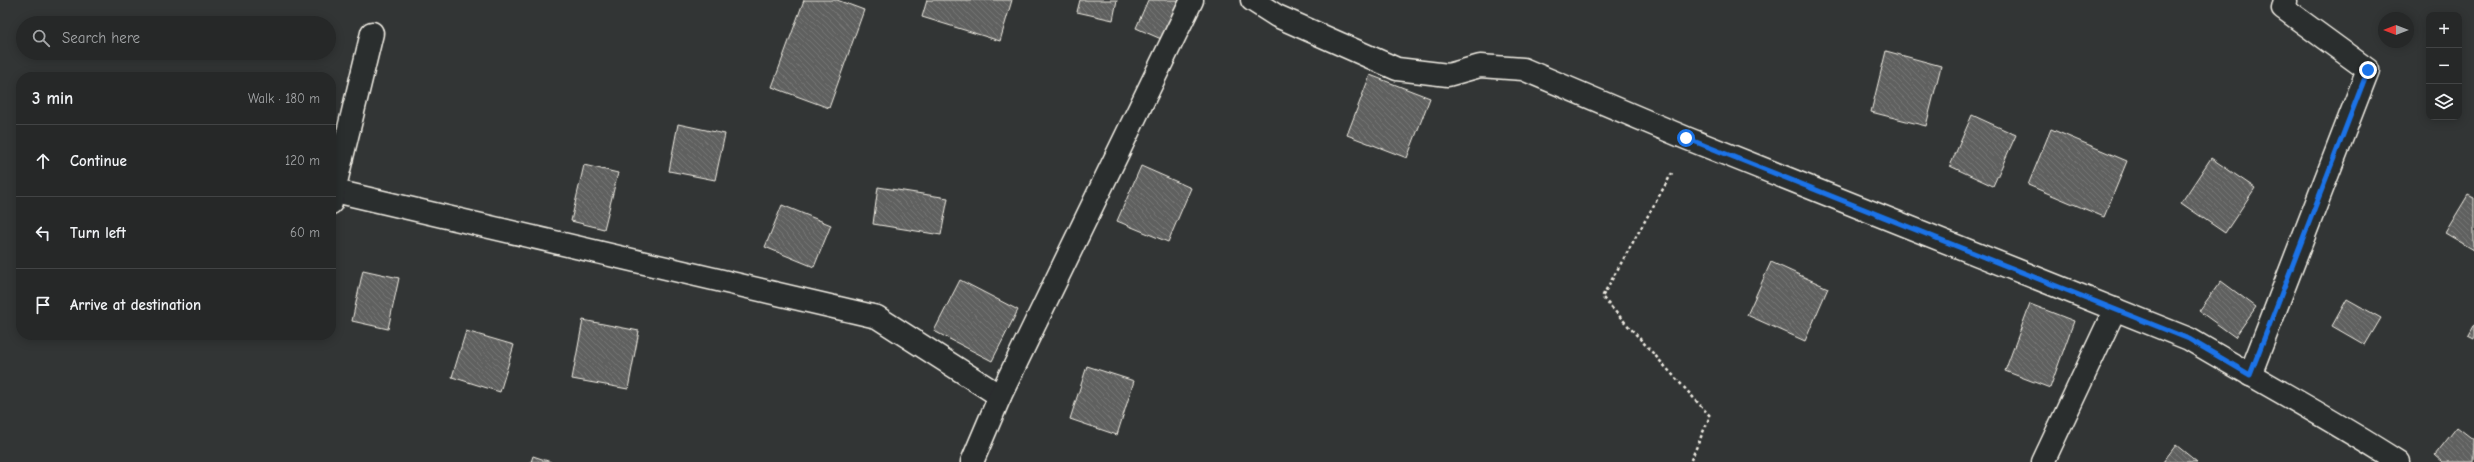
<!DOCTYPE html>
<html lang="en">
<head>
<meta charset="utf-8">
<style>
	:root { --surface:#262828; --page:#323434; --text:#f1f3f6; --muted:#a4a6a8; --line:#424445 }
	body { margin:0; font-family:"Comic Neue",sans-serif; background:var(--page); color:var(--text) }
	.controls { position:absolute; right:12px; top:12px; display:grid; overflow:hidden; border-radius:8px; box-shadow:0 2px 10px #0003 }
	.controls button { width:36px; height:36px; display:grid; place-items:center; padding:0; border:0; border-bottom:1px solid var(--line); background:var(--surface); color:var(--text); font:20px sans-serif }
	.compass { position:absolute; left:2378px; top:12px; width:36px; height:36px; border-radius:50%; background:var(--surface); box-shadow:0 2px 10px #0003; rotate:270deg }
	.stop { position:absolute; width:12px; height:12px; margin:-9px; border:3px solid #1a73e8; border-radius:50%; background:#fff }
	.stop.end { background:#1a73e8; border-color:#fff; box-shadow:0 1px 4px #0008 }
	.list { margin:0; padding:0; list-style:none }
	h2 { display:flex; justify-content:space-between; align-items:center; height:52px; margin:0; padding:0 16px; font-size:17px }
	h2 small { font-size:13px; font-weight:400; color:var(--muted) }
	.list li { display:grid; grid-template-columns:26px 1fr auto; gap:12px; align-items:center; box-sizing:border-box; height:72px; padding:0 16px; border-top:1px solid var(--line) }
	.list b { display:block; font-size:15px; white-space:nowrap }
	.list em { font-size:13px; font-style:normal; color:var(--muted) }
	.icon { flex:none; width:22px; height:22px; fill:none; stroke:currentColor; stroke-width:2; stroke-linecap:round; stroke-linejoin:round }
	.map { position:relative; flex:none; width:2474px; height:462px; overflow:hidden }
	.search { position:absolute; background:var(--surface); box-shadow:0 2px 10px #0003; left:16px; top:16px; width:320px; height:44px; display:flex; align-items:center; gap:10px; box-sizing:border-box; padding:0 14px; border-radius:22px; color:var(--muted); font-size:15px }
	.panel { position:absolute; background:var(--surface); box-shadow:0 2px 10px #0003; left:16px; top:72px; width:320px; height:268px; border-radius:16px }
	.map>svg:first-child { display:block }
</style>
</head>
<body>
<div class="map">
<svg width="2474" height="462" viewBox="0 0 2474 462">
	<defs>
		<pattern id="building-back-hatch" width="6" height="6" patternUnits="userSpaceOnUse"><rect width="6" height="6" fill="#5f605f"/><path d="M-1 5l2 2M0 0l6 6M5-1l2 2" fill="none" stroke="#777776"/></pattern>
	</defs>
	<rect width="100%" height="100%" fill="#323535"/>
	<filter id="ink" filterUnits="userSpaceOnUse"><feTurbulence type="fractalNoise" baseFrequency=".025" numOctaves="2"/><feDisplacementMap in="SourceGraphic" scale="8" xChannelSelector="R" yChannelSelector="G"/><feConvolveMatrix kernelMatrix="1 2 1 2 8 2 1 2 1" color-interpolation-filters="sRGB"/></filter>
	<g filter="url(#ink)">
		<g fill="url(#building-back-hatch)" stroke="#f4f1e8">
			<path d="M804,0H837L864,10L829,108L772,87Z"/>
			<path d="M927,0H1012L1000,41L922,17Z"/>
			<path d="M1080,0H1117L1113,20L1077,12Z"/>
			<path d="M1148,0H1186L1168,42L1136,28Z"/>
			<path d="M1886,51L1941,66L1926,126L1871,112Z"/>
			<path d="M1370,75L1430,98L1407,158L1347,135Z"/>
			<path d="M1972,115L2016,135L1993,186L1950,166Z"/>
			<path d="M678,124L725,134L715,180L669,171Z"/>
			<path d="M2051,129L2127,161L2104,217L2028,185Z"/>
			<path d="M2211,158L2255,188L2225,233L2181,203Z"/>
			<path d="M584,165L618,173L604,229L571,221Z"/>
			<path d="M1141,166L1191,188L1168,242L1117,221Z"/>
			<path d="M878,187L948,198L941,235L873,224Z"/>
			<path d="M2468,195L2474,198V250L2445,233Z"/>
			<path d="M782,205L831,225L814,267L765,247Z"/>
			<path d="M1771,262L1828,288L1805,341L1747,315Z"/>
			<path d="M363,270L399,278L388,329L352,321Z"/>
			<path d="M960,280L1018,310L992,361L934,331Z"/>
			<path d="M2221,281L2256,307L2235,337L2199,311Z"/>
			<path d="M2347,299L2381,318L2365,345L2332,326Z"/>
			<path d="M2030,304L2074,321L2050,388L2005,371Z"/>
			<path d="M583,320L639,331L628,389L572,379Z"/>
			<path d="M2474,325V339L2468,336Z"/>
			<path d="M466,331L514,345L500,392L452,377Z"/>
			<path d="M1087,366L1134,381L1117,435L1070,419Z"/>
			<path d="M2457,427L2474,440L2473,462H2443L2435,455Z"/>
			<path d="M2176,445L2197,462H2163Z"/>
			<path d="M533,456L551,462H531Z"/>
		</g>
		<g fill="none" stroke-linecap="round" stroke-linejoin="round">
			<g stroke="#f4f1e8" stroke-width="25">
				<g id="minor">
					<path d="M1252,0L1277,16L1397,69L1448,75L1480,66L1523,69L1686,138L2189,339C2258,380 2330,418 2398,462"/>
					<path d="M335,191L877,317L1000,396"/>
					<path d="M331,203L372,33"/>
					<path d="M2250,375L2368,70L2283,8L2285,0"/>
					<path d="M972,462L1000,396L1192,0"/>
					<path d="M2043,462L2115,309"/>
				</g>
			</g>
			<path stroke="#f4f1e8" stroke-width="2.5" stroke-dasharray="3 3" stroke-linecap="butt" d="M1672,173L1602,297L1710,416L1690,462"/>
			<use href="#minor" stroke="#2a2d2e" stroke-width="22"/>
		</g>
	</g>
	<g fill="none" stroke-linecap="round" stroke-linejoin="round" filter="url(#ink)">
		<path stroke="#1a73e8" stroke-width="5" d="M1686,138L2189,339L2250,375L2368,70"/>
	</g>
</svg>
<div class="controls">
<button>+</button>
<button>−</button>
<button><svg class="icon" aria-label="layers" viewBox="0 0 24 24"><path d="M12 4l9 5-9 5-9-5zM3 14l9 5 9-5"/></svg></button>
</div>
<svg class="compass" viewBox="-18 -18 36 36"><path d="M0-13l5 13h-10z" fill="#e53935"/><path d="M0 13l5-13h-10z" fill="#a4a6a8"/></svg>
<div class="stop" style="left:1686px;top:138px"></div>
<div class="stop end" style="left:2368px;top:70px"></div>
<div class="search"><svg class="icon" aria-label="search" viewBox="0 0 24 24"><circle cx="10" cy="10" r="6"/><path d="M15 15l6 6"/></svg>Search here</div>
<section class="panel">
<h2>3 min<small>Walk · 180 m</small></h2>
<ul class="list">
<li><svg class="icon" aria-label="ahead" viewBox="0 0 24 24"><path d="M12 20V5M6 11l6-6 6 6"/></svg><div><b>Continue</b></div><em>120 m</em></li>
<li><svg class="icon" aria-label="left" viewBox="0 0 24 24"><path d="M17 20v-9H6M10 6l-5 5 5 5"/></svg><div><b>Turn left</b></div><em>60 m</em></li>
<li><svg class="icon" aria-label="arrive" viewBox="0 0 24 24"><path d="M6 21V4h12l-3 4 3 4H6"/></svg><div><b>Arrive at destination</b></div></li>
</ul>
</section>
</div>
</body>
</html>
